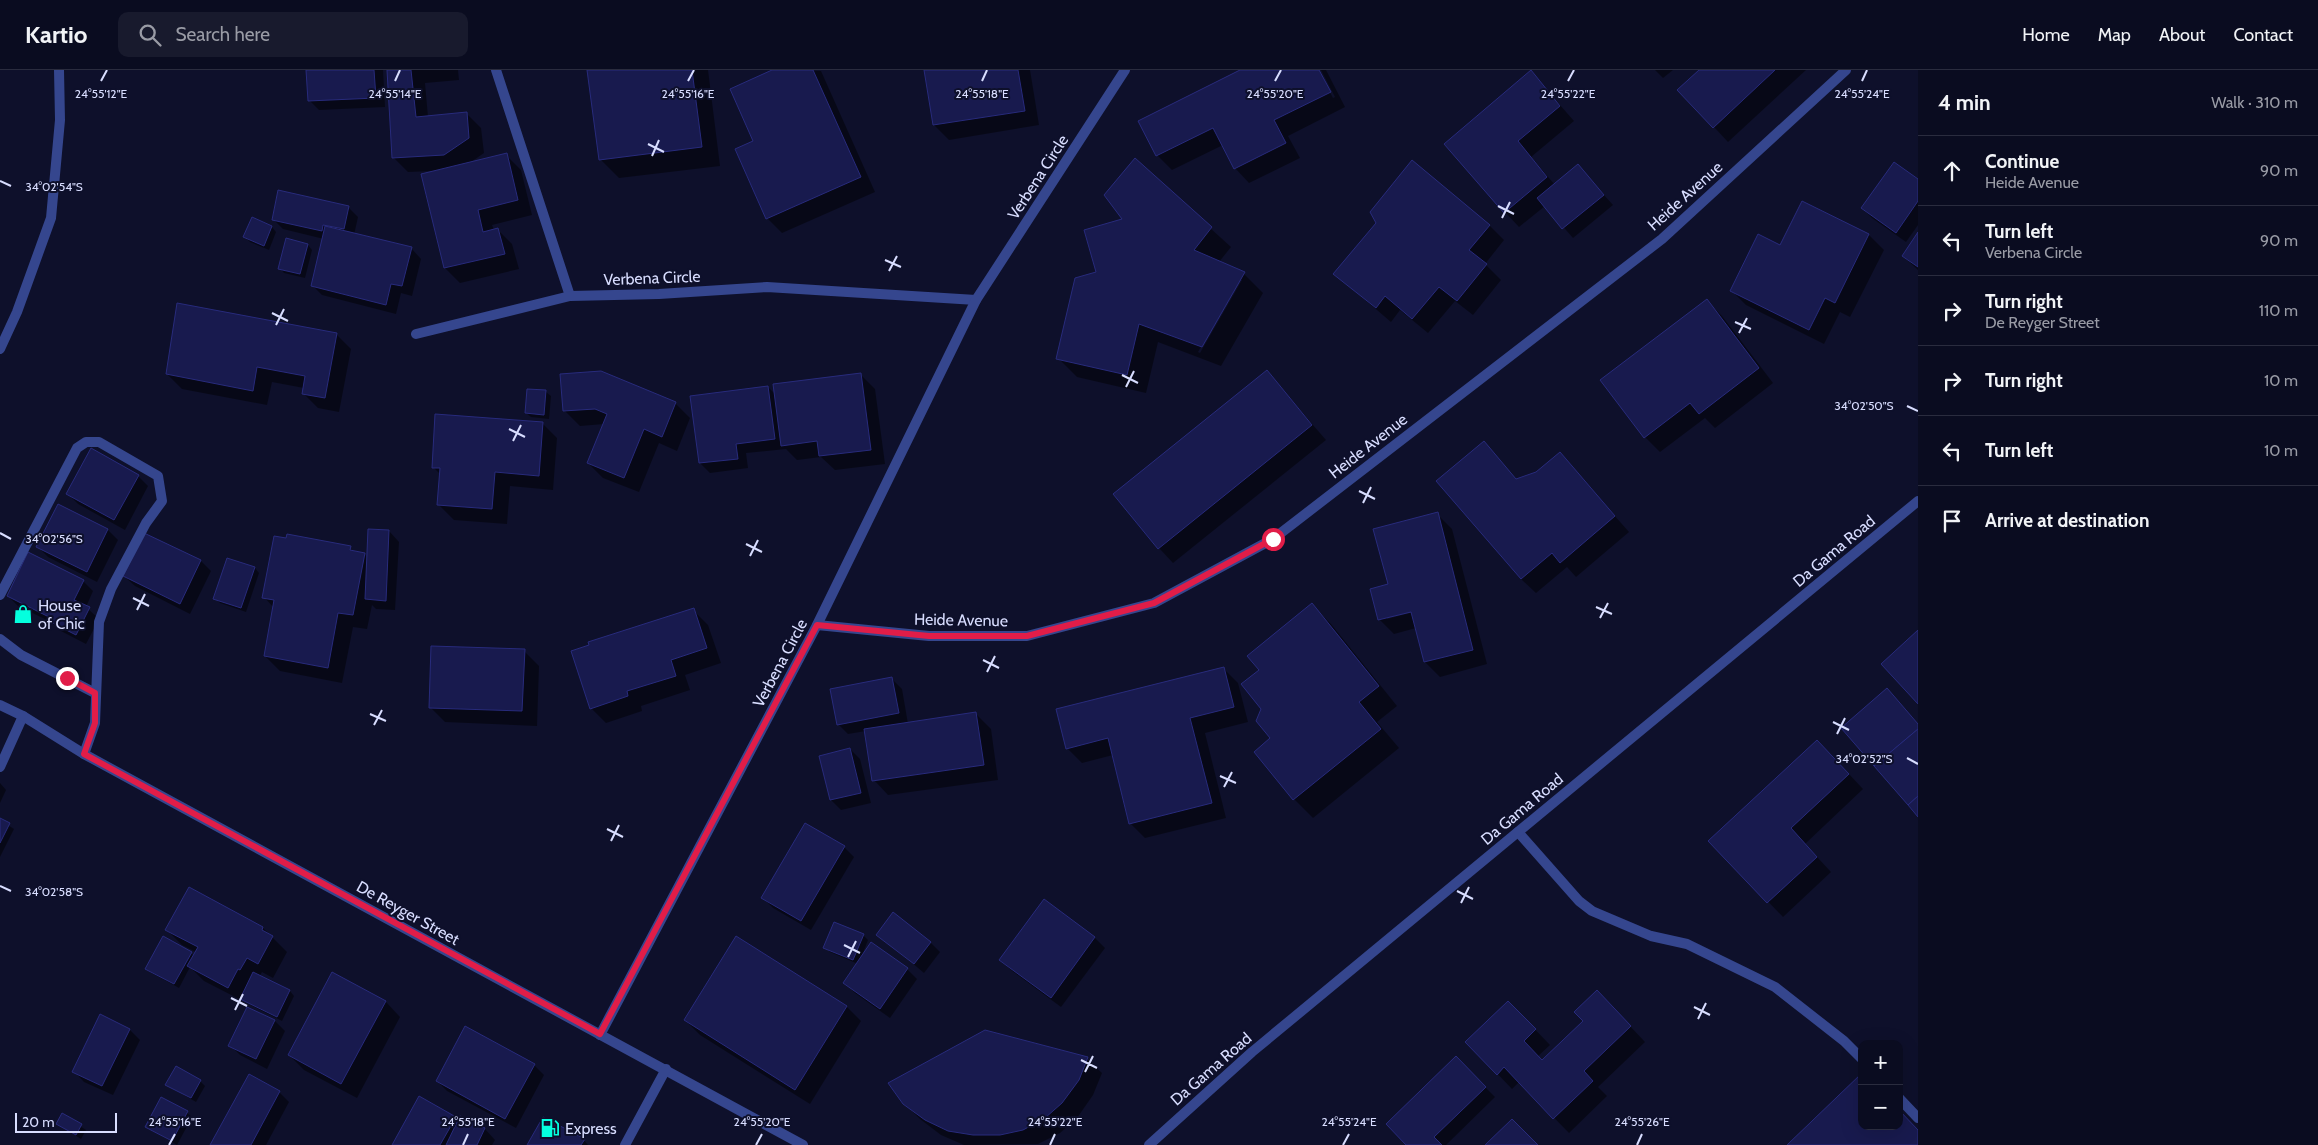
<!DOCTYPE html>
<html lang="en">
<head>
<meta charset="utf-8">
<style>
	:root { --surface:#0a0c20; --page:#181a2d; --text:#f1f3f6; --muted:#999ba5; --line:#2a2c3e }
	body { margin:0; font-family:Cabin,sans-serif; background:var(--page); color:var(--text) }
	.controls { position:absolute; right:15px; bottom:15px; display:grid; overflow:hidden; border-radius:10px; box-shadow:0 5px 20px #0002 }
	.controls button { width:45px; height:45px; display:grid; place-items:center; padding:0; border:0; border-bottom:1px solid var(--line); background:var(--surface); color:var(--text); font:25px sans-serif }
	.scale { position:absolute; left:15px; bottom:12px; width:102px; box-sizing:border-box; padding-left:5px; border:2px solid #d8ddff; border-top:0; font-size:14px; line-height:18px; white-space:nowrap; color:#d8ddff; -webkit-text-stroke:4px #0e102b; paint-order:stroke }
	.stop { position:absolute; width:15px; height:15px; margin:-11px; border:4px solid #e11d48; border-radius:50%; background:#fff }
	.stop.end { background:#e11d48; border-color:#fff; box-shadow:0 1px 5px #0008 }
	.list { margin:0; padding:0; list-style:none }
	h2 { display:flex; justify-content:space-between; align-items:center; height:65px; margin:0; padding:0 20px; font-size:21px }
	h2 small { font-size:16px; font-weight:400; color:var(--muted) }
	.list li { display:grid; grid-template-columns:32px 1fr auto; gap:15px; align-items:center; box-sizing:border-box; height:70px; padding:0 20px; border-top:1px solid var(--line) }
	.list b { display:block; font-size:19px; white-space:nowrap }
	.list p { margin:0; font-size:16px; white-space:nowrap; color:var(--muted) }
	.list em { font-size:16px; font-style:normal; color:var(--muted) }
	.icon { flex:none; width:28px; height:28px; fill:none; stroke:currentColor; stroke-width:2; stroke-linecap:round; stroke-linejoin:round }
	.map { position:relative; flex:none; width:1918px; height:1075px; overflow:hidden }
	header { display:flex; align-items:center; gap:30px; box-sizing:border-box; height:70px; padding:0 25px; background:var(--surface); border-bottom:1px solid var(--line) }
	header strong { font-size:24px }
	nav { display:flex; gap:28px; margin-inline-start:auto; font-size:18px }
	.search { width:350px; height:45px; background:var(--page); display:flex; align-items:center; gap:12px; box-sizing:border-box; padding:0 18px; border-radius:10px; color:var(--muted); font-size:19px }
	main { display:flex }
	aside { flex:1; background:var(--surface) }
	.map>svg:first-child { display:block }
</style>
</head>
<body>
<header>
<strong>Kartio</strong>
<div class="search"><svg class="icon" aria-label="search" viewBox="0 0 24 24"><circle cx="10" cy="10" r="6"/><path d="M15 15l6 6"/></svg>Search here</div>
<nav><a>Home</a><a>Map</a><a>About</a><a>Contact</a></nav>
</header>
<main>
<div class="map">
<svg width="1918" height="1075" viewBox="0 0 1918 1075">
	<rect width="100%" height="100%" fill="#0e102b"/>
	<g fill="#0007" fill-rule="evenodd">
		<path d="M307,0H383L385,37L319,40L309,30Z"/>
		<path d="M388,0H458L459,10L425,13L428,47L466,43L481,58L484,83L468,94L506,85L521,100L532,145L492,155L494,160L497,159L512,174L519,199L460,213L445,198L433,101L408,102L393,87Z"/>
		<path d="M588,0H708L720,96L619,108L600,89Z"/>
		<path d="M775,0L821,1L875,122L782,163L767,148L755,72Z"/>
		<path d="M925,0H1030L1039,55L949,70L934,55Z"/>
		<path d="M1242,0H1318L1333,28L1335,27L1321,0H1326L1345,37L1288,66L1300,88L1249,113L1235,98L1223,75L1172,100L1157,85Z"/>
		<path d="M1655,0H1673L1663,8Z"/>
		<path d="M1701,0H1806L1728,72L1714,57Z"/>
		<path d="M1531,2L1574,51L1531,87L1555,115L1578,96L1613,135L1573,168L1545,136L1519,157L1505,142Z"/>
		<path d="M1135,90L1231,177L1219,192L1244,204L1263,223L1221,296L1158,272L1146,323L1077,307L1058,288L1124,150ZM1239,210H1242L1200,283L1198,282Z"/>
		<path d="M1918,110V155L1906,172L1872,148L1862,138Z"/>
		<path d="M1802,132L1869,165L1884,180L1850,247L1840,242L1824,274L1746,235L1731,220L1780,177Z"/>
		<path d="M348,137L358,147L354,165L411,178L421,189L412,226L401,223L396,244L322,225L312,215L324,169L283,159L273,149Z"/>
		<path d="M253,149L272,157L276,162L269,180L250,172L245,167Z"/>
		<path d="M1489,155L1504,170L1485,194L1501,210L1473,245L1455,231L1428,263L1400,240L1391,252L1335,204Z"/>
		<path d="M1918,164V200L1903,186Z"/>
		<path d="M308,175L312,180L305,208L284,203L280,198Z"/>
		<path d="M1707,231L1722,246L1773,313L1715,358L1705,348L1660,382L1645,367L1602,310Z"/>
		<path d="M336,264L351,279L339,342L318,338L303,323L304,318L272,312L267,335L182,319L167,304Z"/>
		<path d="M1267,302L1326,370L1173,493L1159,478Z"/>
		<path d="M861,305L875,319L885,394L835,400L821,387L797,390L786,379L746,383L748,398L710,403L700,393L768,317L776,325Z"/>
		<path d="M562,306L675,333L690,348L677,381L659,373L639,422L603,408L588,393L604,354L580,356L565,341Z"/>
		<path d="M546,322L551,326L549,349L531,347L526,343Z"/>
		<path d="M542,353L557,368L553,420L510,416L507,454L454,450L439,435L441,405L433,397Z"/>
		<path d="M1484,373L1517,410L1537,403L1560,384L1629,462L1576,507L1567,497L1536,523L1521,509Z"/>
		<path d="M138,406L148,416L125,460L78,434L68,424Z"/>
		<path d="M58,435L108,460L118,470L97,512L48,487L38,477Z"/>
		<path d="M1437,444L1452,459L1487,594L1440,607L1425,592L1416,558L1394,564L1379,549L1389,515ZM1417,539V541L1387,549V546Z"/>
		<path d="M389,461L399,472L395,540L376,539L372,535L367,559L353,557L342,613L280,601L265,586L274,538L264,527L350,478L355,483L364,484L368,488Z"/>
		<path d="M145,464L201,491L211,501L190,544L135,516L124,506Z"/>
		<path d="M255,498L259,503L246,542L220,533L215,528Z"/>
		<path d="M83,511L93,521L86,537L99,549L86,574L59,560L51,552L18,536L8,526Z"/>
		<path d="M1312,535L1331,554L1397,636L1377,652L1399,678L1313,748L1294,729L1272,669L1263,639L1260,600Z"/>
		<path d="M693,540L708,555L721,593L685,605L690,620L641,636L642,641L606,653L591,638Z"/>
		<path d="M524,581L539,596L537,656L445,652L430,637Z"/>
		<path d="M1223,598L1238,613L1248,652L1205,663L1226,748L1145,768L1130,753L1113,685L1082,693L1067,678Z"/>
		<path d="M892,609L902,619L908,654L976,644L991,659L998,710L888,725L874,710L866,661L848,664L838,654Z"/>
		<path d="M850,679L860,689L871,733L841,740L831,730L820,686Z"/>
		<path d="M1832,686L1863,719L1805,774L1831,802L1783,847L1710,771Z"/>
		<path d="M0,713L6,720L0,733Z"/>
		<path d="M0,750L14,759L0,787Z"/>
		<path d="M844,777L854,787L811,860L773,838L763,828Z"/>
		<path d="M189,818L263,858L287,882L273,908L262,902L259,907L290,921L294,926L282,951L204,911L190,897L179,918L152,903L147,899L191,883L194,886L196,882L182,875L167,860Z"/>
		<path d="M1044,831L1095,868L1105,878L1061,937L1011,900L1001,890Z"/>
		<path d="M878,864L930,872L940,882L924,903Z"/>
		<path d="M863,865L868,870L861,888L907,899L917,909L890,948L855,923L845,913L858,894L830,882L825,877Z"/>
		<path d="M333,904L386,932L400,947L357,1028L304,1000L289,985Z"/>
		<path d="M847,937L861,951L810,1034L700,965L685,950Z"/>
		<path d="M1612,937L1645,972L1598,1017L1607,1026L1569,1063L1519,1012L1512,1019L1467,972L1523,947L1550,975L1537,987L1542,992Z"/>
		<path d="M248,938L275,951L285,961L267,999L240,985L230,975Z"/>
		<path d="M101,946L130,960L140,970L113,1025L84,1012L74,1001Z"/>
		<path d="M1456,988L1495,1027L1446,1075H1408Z"/>
		<path d="M1087,989L1102,1003L1093,1025L1077,1048L1060,1063L1038,1074L964,1075L941,1065L920,1049L904,1033Z"/>
		<path d="M534,995L544,1005L516,1058L447,1021L437,1011Z"/>
		<path d="M200,1011L205,1016L196,1032L167,1015Z"/>
		<path d="M279,1022L289,1032L266,1075H212Z"/>
		<path d="M187,1043L192,1047L177,1075L147,1057Z"/>
		<path d="M63,1045L86,1060L81,1069L58,1054Z"/>
		<path d="M455,1048L459,1051L461,1048L485,1059L495,1070L492,1075H393Z"/>
		<path d="M584,1070L588,1075H529Z"/>
	</g>
	<g fill="#181a4e" stroke="#282b7c">
		<path d="M306,0H374L376,28L308,31Z"/>
		<path d="M387,0H411L416,47L467,42L469,68L444,85L392,88Z"/>
		<path d="M587,0H692L702,77L599,90Z"/>
		<path d="M772,0H813L861,107L766,149L735,79L753,71L730,19Z"/>
		<path d="M924,0H1018L1025,41L933,55Z"/>
		<path d="M1240,0H1319L1331,22L1274,50L1286,73L1234,99L1213,58L1156,86L1138,51Z"/>
		<path d="M1531,0L1560,36L1518,71L1547,107L1504,143L1444,74Z"/>
		<path d="M1699,0H1775L1713,58L1677,20Z"/>
		<path d="M507,83L518,130L478,140L483,162L498,158L505,184L444,198L421,104Z"/>
		<path d="M1135,88L1212,157L1194,180L1245,202L1202,277L1139,254L1127,305L1056,289L1075,208L1096,202L1084,160L1122,149L1104,125Z"/>
		<path d="M1412,90L1490,155L1469,180L1487,194L1457,231L1439,217L1412,249L1385,226L1376,238L1333,204L1376,153L1370,142Z"/>
		<path d="M1894,92L1918,109V131L1896,163L1861,138Z"/>
		<path d="M1578,94L1604,125L1562,159L1537,128Z"/>
		<path d="M278,120L349,136L344,159L323,155L322,161L272,150Z"/>
		<path d="M1802,131L1869,164L1835,233L1825,228L1809,260L1730,221L1758,164L1780,175Z"/>
		<path d="M252,147L272,156L264,176L243,167Z"/>
		<path d="M325,156L412,177L402,216L391,214L386,235L311,216Z"/>
		<path d="M1918,162V197L1902,186Z"/>
		<path d="M286,168L308,174L300,204L278,199Z"/>
		<path d="M1707,229L1759,298L1699,344L1690,333L1644,368L1600,310Z"/>
		<path d="M177,233L337,263L325,328L302,324L305,306L257,297L253,321L166,304Z"/>
		<path d="M1267,300L1312,355L1158,479L1113,424Z"/>
		<path d="M601,301L676,332L662,367L644,359L624,408L587,393L607,344L595,339L563,341L560,304Z"/>
		<path d="M861,303L871,380L819,386L817,371L781,376L773,314Z"/>
		<path d="M768,316L775,369L736,374L738,389L699,393L690,326Z"/>
		<path d="M527,319L546,320L544,345L525,343Z"/>
		<path d="M435,344L543,352L539,406L495,402L492,439L437,435L440,398H432Z"/>
		<path d="M1484,371L1516,409L1536,402L1560,382L1615,446L1560,493L1552,483L1521,509L1436,411Z"/>
		<path d="M91,378L139,405L114,450L66,424Z"/>
		<path d="M58,434L108,459L87,502L36,477Z"/>
		<path d="M1438,442L1473,580L1424,592L1411,542L1378,550L1370,519L1388,514L1373,459Z"/>
		<path d="M368,459L389,460L386,531L365,529Z"/>
		<path d="M144,463L201,490L180,534L123,506Z"/>
		<path d="M287,464L351,476L350,480L365,483L353,545L338,543L328,598L264,586L274,530L262,528L274,466L286,468Z"/>
		<path d="M28,482L84,510L74,530L90,537L76,565L47,550L49,547L7,526Z"/>
		<path d="M227,488L255,497L241,538L213,529Z"/>
		<path d="M1312,533L1379,616L1359,632L1381,659L1293,730L1254,682L1270,668L1256,651L1261,639L1241,614L1259,600L1247,586Z"/>
		<path d="M694,538L707,578L671,590L676,606L627,621L628,626L590,639L571,581L589,575L588,572Z"/>
		<path d="M1918,560V634L1881,594Z"/>
		<path d="M431,576L525,579L522,641L429,638Z"/>
		<path d="M1224,597L1234,637L1190,648L1212,733L1129,754L1108,668L1066,679L1056,639Z"/>
		<path d="M892,607L899,643L837,655L830,619Z"/>
		<path d="M1887,618L1918,654V659L1874,696L1841,658Z"/>
		<path d="M976,642L984,695L872,711L864,659Z"/>
		<path d="M1918,659V726L1908,735L1874,696Z"/>
		<path d="M1817,670L1849,704L1791,758L1817,787L1767,833L1708,771Z"/>
		<path d="M850,678L861,723L830,730L819,686Z"/>
		<path d="M1918,726V747L1908,735Z"/>
		<path d="M0,748L10,753L0,773Z"/>
		<path d="M805,753L845,776L801,851L761,828Z"/>
		<path d="M189,817L263,857L262,860L273,866L258,894L247,888L240,900L238,899L228,918L187,896L198,877L165,860Z"/>
		<path d="M1044,829L1095,867L1051,928L999,890Z"/>
		<path d="M893,842L931,872L914,894L876,865Z"/>
		<path d="M834,852L864,864L853,890L823,878Z"/>
		<path d="M163,866L192,882L174,914L145,899Z"/>
		<path d="M736,866L847,936L795,1020L684,950Z"/>
		<path d="M871,872L908,898L880,939L843,913Z"/>
		<path d="M253,902L290,920L277,947L240,929Z"/>
		<path d="M332,902L386,931L341,1014L288,985Z"/>
		<path d="M1597,920L1631,956L1584,1001L1593,1011L1553,1049L1504,997L1497,1005L1465,972L1508,931L1536,959L1524,971L1542,990L1583,951L1574,942Z"/>
		<path d="M247,937L275,950L256,989L228,976Z"/>
		<path d="M100,944L130,959L102,1016L72,1002Z"/>
		<path d="M465,956L535,994L505,1049L436,1011Z"/>
		<path d="M985,960L1088,987L1079,1010L1062,1033L1045,1048L1023,1060L1000,1065H973L948,1061L925,1050L903,1034L888,1013Z"/>
		<path d="M1456,986L1486,1017L1434,1067L1442,1075H1406L1386,1054Z"/>
		<path d="M176,996L201,1010L191,1028L165,1015Z"/>
		<path d="M1862,1003V1056H1899V1040L1918,1060V1075H1787Z"/>
		<path d="M249,1004L280,1021L251,1075H210Z"/>
		<path d="M419,1026L456,1047L440,1075H392Z"/>
		<path d="M161,1027L188,1041L172,1071L145,1057Z"/>
		<path d="M62,1043L82,1054L76,1065L56,1054Z"/>
		<path d="M460,1046L485,1058L477,1075H446Z"/>
		<path d="M543,1047L585,1069L581,1075H527Z"/>
		<path d="M1512,1049L1538,1075H1485Z"/>
	</g>
	<g fill="none" stroke-linecap="round" stroke-linejoin="round">
		<g stroke="#35468e" stroke-width="10">
			<path d="M0,525L77,378L86,372H99L158,406L162,431L146,453L111,519L99,552L95,653L84,684"/>
			<path d="M0,569L21,585L95,623"/>
			<path d="M0,697L23,646"/>
			<path d="M1518,762L1579,831L1592,841L1651,866L1687,874L1775,917L1844,971L1862,989"/>
			<path d="M1899,1028L1918,1048"/>
		</g>
		<g stroke="#35468e" stroke-width="10">
			<path d="M496,0L570,226"/>
			<path d="M416,264L570,226L659,224L767,217L976,230"/>
			<path d="M817,555L929,566H1027L1154,533L1273,469L1662,169L1846,0"/>
			<path d="M0,635L23,646L84,684L803,1075"/>
			<path d="M600,965L817,555L976,230L1125,0"/>
			<path d="M625,1075L666,999"/>
		</g>
		<g stroke="#35468e" stroke-width="10">
			<path d="M0,279L17,242L51,148L60,50L59,0"/>
			<path d="M1149,1075L1252,982L1918,431"/>
		</g>
	</g>
	<g fill="none" stroke-linecap="round" stroke-linejoin="round">
		<path stroke="#e11d48" stroke-width="6" d="M67,608L95,623V653L84,684L600,964L817,555L929,566H1027L1154,533L1273,469"/>
	</g>
	<path fill="none" stroke="#d8ddff" stroke-width="2" d="M101,11L107,0M395,11L400,0M688,11L694,0M982,11L987,0M1275,11L1281,0M1568,11L1574,0M1862,11L1867,0M648,74L664,82M652,86L659,70M0,111L11,116M1498,136L1514,144M1502,148L1510,132M885,190L901,197M889,201L897,186M272,243L288,251M1735,252L1751,259M276,255L284,239M1739,263L1747,248M1122,305L1138,313M1126,317L1134,301M1907,336L1918,341M509,359L525,367M513,371L521,355M1359,421L1375,429M1363,433L1371,417M0,463L11,469M746,474L762,482M750,486L758,470M133,528L149,536M1596,537L1612,544M137,540L145,524M1600,548L1608,533M983,590L999,598M987,602L995,586M370,644L386,651M1833,652L1849,660M374,655L382,640M1837,664L1845,648M1907,688L1918,694M1220,706L1236,713M1224,717L1232,702M607,759L623,767M611,771L619,755M0,816L11,821M1457,821L1473,829M1461,833L1469,817M844,875L860,883M848,887L856,871M231,928L247,936M1694,937L1710,945M235,940L243,924M1698,949L1706,933M1081,990L1097,998M1085,1002L1093,986M169,1075L175,1064M463,1075L468,1064M756,1075L762,1064M1050,1075L1055,1064M1343,1075L1349,1064M1637,1075L1642,1064"/>
	<defs>
		<g id="shop-bare" transform="scale(1.5)"><path d="M-5-2.5h2.3a2.7 3.5 0 0 1 5.4 0H5L5.5 6h-11ZM-1.5-2.5h3a1.5 2.3 0 0 0-3 0Z" fill="#04ffde" stroke="#0e102b" stroke-width="2.5" paint-order="stroke"/></g>
		<g id="fuel-bare" transform="scale(1.5)"><path d="M-5.5-6h7V0h2V4h1.3V-2.5L3-4.5l.8-.8L6-3V5H2.5V1h-1V6h-7ZM-4.2-4.7v3.2H.2V-4.7Z" fill="#04ffde" stroke="#0e102b" stroke-width="2.5" paint-order="stroke"/></g>
	</defs>
	<g fill-rule="evenodd">
		<use href="#shop-bare" x="23" y="544"/>
		<use href="#fuel-bare" x="550" y="1058"/>
	</g>
	<g text-anchor="middle" dominant-baseline="central" stroke-width="4" stroke-linejoin="round" paint-order="stroke">
		<g font-size="16" fill="#d8ddff" stroke="#0e102b">
			<text transform="translate(1038 107) rotate(-57)">Verbena Circle</text>
			<text transform="translate(1685 126) rotate(-42)">Heide Avenue</text>
			<text transform="translate(652 208) rotate(-2)">Verbena Circle</text>
			<text transform="translate(1368 376) rotate(-38)">Heide Avenue</text>
			<text transform="translate(1834 481) rotate(-40)">Da Gama Road</text>
			<text transform="translate(961 550) rotate(1)">Heide Avenue</text>
			<text transform="translate(780 593) rotate(-62)">Verbena Circle</text>
			<text transform="translate(1522 739) rotate(-40)">Da Gama Road</text>
			<text transform="translate(408 843) rotate(29)">De Reyger Street</text>
			<text transform="translate(1211 999) rotate(-41)">Da Gama Road</text>
		</g>
		<g font-size="16" fill="#d8ddff" stroke="#0e102b" text-anchor="start">
			<text x="38" y="535">House<tspan x="38" dy="18">of Chic</tspan></text>
			<text x="565" y="1058">Express</text>
		</g>
	</g>
	<g font-size="12" text-anchor="middle" fill="#d8ddff" stroke="#0e102b" stroke-width="4" stroke-linejoin="round" paint-order="stroke">
		<text x="101" y="28">24°55'12"E</text>
		<text x="395" y="28">24°55'14"E</text>
		<text x="688" y="28">24°55'16"E</text>
		<text x="982" y="28">24°55'18"E</text>
		<text x="1275" y="28">24°55'20"E</text>
		<text x="1568" y="28">24°55'22"E</text>
		<text x="1862" y="28">24°55'24"E</text>
		<text x="54" y="121">34°02'54"S</text>
		<text x="1864" y="340">34°02'50"S</text>
		<text x="54" y="473">34°02'56"S</text>
		<text x="1864" y="693">34°02'52"S</text>
		<text x="54" y="826">34°02'58"S</text>
		<text x="175" y="1056">24°55'16"E</text>
		<text x="468" y="1056">24°55'18"E</text>
		<text x="762" y="1056">24°55'20"E</text>
		<text x="1055" y="1056">24°55'22"E</text>
		<text x="1349" y="1056">24°55'24"E</text>
		<text x="1642" y="1056">24°55'26"E</text>
	</g>
</svg>
<div class="controls">
<button>+</button>
<button>−</button>
</div>
<div class="scale">20 m</div>
<div class="stop" style="left:1273px;top:469px"></div>
<div class="stop end" style="left:67px;top:608px"></div>
</div>
<aside>
<h2>4 min<small>Walk · 310 m</small></h2>
<ul class="list">
<li><svg class="icon" aria-label="ahead" viewBox="0 0 24 24"><path d="M12 20V5M6 11l6-6 6 6"/></svg><div><b>Continue</b><p>Heide Avenue</p></div><em>90 m</em></li>
<li><svg class="icon" aria-label="left" viewBox="0 0 24 24"><path d="M17 20v-9H6M10 6l-5 5 5 5"/></svg><div><b>Turn left</b><p>Verbena Circle</p></div><em>90 m</em></li>
<li><svg class="icon" aria-label="right" viewBox="0 0 24 24"><path d="M7 20v-9h11M14 6l5 5-5 5"/></svg><div><b>Turn right</b><p>De Reyger Street</p></div><em>110 m</em></li>
<li><svg class="icon" aria-label="right" viewBox="0 0 24 24"><path d="M7 20v-9h11M14 6l5 5-5 5"/></svg><div><b>Turn right</b></div><em>10 m</em></li>
<li><svg class="icon" aria-label="left" viewBox="0 0 24 24"><path d="M17 20v-9H6M10 6l-5 5 5 5"/></svg><div><b>Turn left</b></div><em>10 m</em></li>
<li><svg class="icon" aria-label="arrive" viewBox="0 0 24 24"><path d="M6 21V4h12l-3 4 3 4H6"/></svg><div><b>Arrive at destination</b></div></li>
</ul>
</aside>
</main>
</body>
</html>
